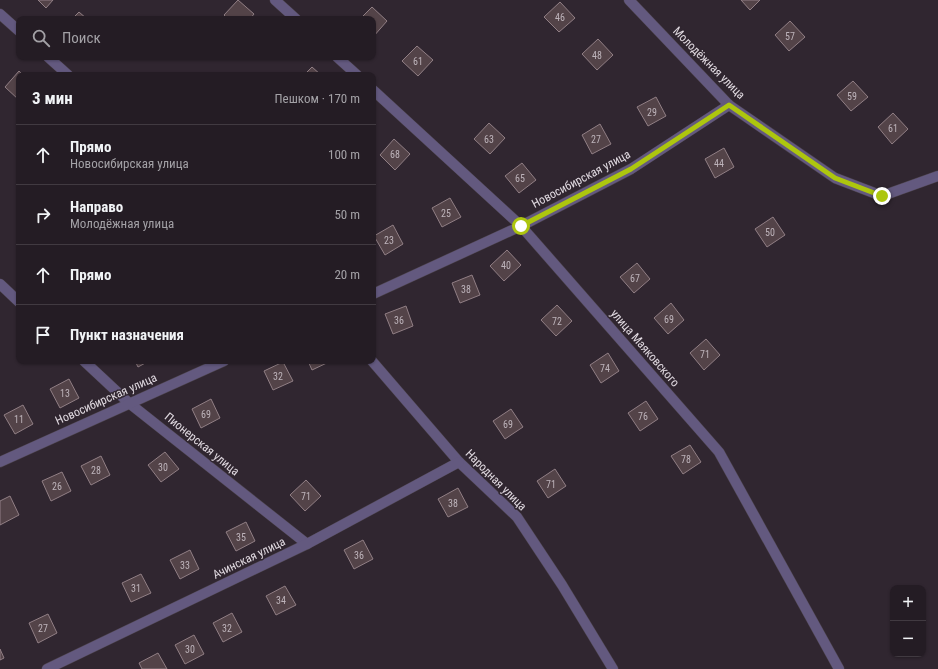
<!DOCTYPE html>
<html lang="ru">
<head>
<meta charset="utf-8">
<style>
	:root { --surface:#241c24; --page:#2c252c; --text:#f1f3f6; --muted:#a3a1a6; --line:#413a41 }
	body { margin:0; font-family:"Roboto Condensed",sans-serif; background:var(--page); color:var(--text) }
	.controls { position:absolute; right:12px; bottom:12px; display:grid; overflow:hidden; border-radius:8px; box-shadow:0 1px 3px #0004 }
	.controls button { width:36px; height:36px; display:grid; place-items:center; padding:0; border:0; border-bottom:1px solid var(--line); background:var(--surface); color:var(--text); font:20px sans-serif }
	.stop { position:absolute; width:12px; height:12px; margin:-9px; border:3px solid #adc60e; border-radius:50%; background:#fff }
	.stop.end { background:#adc60e; border-color:#fff; box-shadow:0 1px 4px #0008 }
	.list { margin:0; padding:0; list-style:none }
	h2 { display:flex; justify-content:space-between; align-items:center; height:52px; margin:0; padding:0 16px; font-size:17px }
	h2 small { font-size:13px; font-weight:400; color:var(--muted) }
	.list li { display:grid; grid-template-columns:26px 1fr auto; gap:12px; align-items:center; box-sizing:border-box; height:60px; padding:0 16px; border-top:1px solid var(--line) }
	.list b { display:block; font-size:15px; white-space:nowrap }
	.list p { margin:0; font-size:13px; white-space:nowrap; color:var(--muted) }
	.list em { font-size:13px; font-style:normal; color:var(--muted) }
	.icon { flex:none; width:22px; height:22px; fill:none; stroke:currentColor; stroke-width:2; stroke-linecap:round; stroke-linejoin:round }
	.map { position:relative; flex:none; width:938px; height:669px; overflow:hidden }
	.search { position:absolute; background:var(--surface); box-shadow:0 1px 3px #0004; left:16px; top:16px; width:360px; height:44px; display:flex; align-items:center; gap:10px; box-sizing:border-box; padding:0 14px; border-radius:8px; color:var(--muted); font-size:15px }
	.panel { position:absolute; background:var(--surface); box-shadow:0 1px 3px #0004; left:16px; top:72px; width:360px; height:292px; border-radius:8px }
	.map>svg:first-child { display:block }
</style>
</head>
<body>
<div class="map">
<svg width="938" height="669" viewBox="0 0 938 669">
	<rect width="100%" height="100%" fill="#302630"/>
	<g fill="#534348" stroke="#917f85">
		<path d="M38,0H53L46,8Z"/>
		<path d="M238,0L254,14L250,19H228L224,15Z"/>
		<path d="M741,0H760L750,10Z"/>
		<path d="M560,2L575,18L559,32L544,17Z"/>
		<path d="M372,7L387,21L373,37V19H360Z"/>
		<path d="M79,12L87,19H72Z"/>
		<path d="M790,21L805,37L789,51L775,35Z"/>
		<path d="M598,39L613,55L597,70L582,54Z"/>
		<path d="M417,46L433,60L418,76L402,61Z"/>
		<path d="M312,67L321,75H304Z"/>
		<path d="M19,71L23,75H19V100L5,87Z"/>
		<path d="M853,81L868,97L851,111L837,95Z"/>
		<path d="M656,97L666,116L648,126L637,107Z"/>
		<path d="M893,113L908,129L892,144L878,127Z"/>
		<path d="M489,123L505,138L490,154L474,139Z"/>
		<path d="M600,124L611,144L592,154L582,135Z"/>
		<path d="M394,139L410,154L395,170L380,155Z"/>
		<path d="M724,148L734,167L715,178L705,159Z"/>
		<path d="M522,163L536,180L519,193L505,176Z"/>
		<path d="M450,198L461,217L442,227L432,208Z"/>
		<path d="M773,217L785,235L767,247L755,229Z"/>
		<path d="M393,225L403,244L385,255L374,236Z"/>
		<path d="M507,250L521,265L504,281L490,266Z"/>
		<path d="M637,263L650,279L634,293L620,277Z"/>
		<path d="M472,275L480,295L460,303L452,283Z"/>
		<path d="M671,303L684,320L668,334L654,318Z"/>
		<path d="M557,305L572,321L556,336L541,320Z"/>
		<path d="M406,306L413,326L393,334L385,314Z"/>
		<path d="M706,339L720,355L704,370L690,353Z"/>
		<path d="M608,353L619,371L601,383L590,365Z"/>
		<path d="M135,361H149L138,367Z"/>
		<path d="M308,361H331L312,370Z"/>
		<path d="M283,362L293,381L273,390L264,371Z"/>
		<path d="M69,379L79,398L60,408L50,389Z"/>
		<path d="M211,399L220,418L201,428L192,409Z"/>
		<path d="M646,401L658,419L640,431L628,413Z"/>
		<path d="M23,405L33,424L15,434L4,415Z"/>
		<path d="M511,409L523,427L505,439L493,421Z"/>
		<path d="M690,445L701,462L683,474L671,456Z"/>
		<path d="M165,452L179,469L161,482L148,465Z"/>
		<path d="M101,456L110,475L91,485L81,466Z"/>
		<path d="M555,469L566,486L548,498L537,481Z"/>
		<path d="M62,472L71,491L51,501L42,481Z"/>
		<path d="M306,480L321,496L305,511L290,495Z"/>
		<path d="M458,488L468,507L448,517L438,499Z"/>
		<path d="M10,496L19,515L0,525V501Z"/>
		<path d="M246,522L255,541L236,551L226,532Z"/>
		<path d="M363,540L373,559L354,569L344,550Z"/>
		<path d="M190,550L199,569L180,579L170,560Z"/>
		<path d="M141,574L151,593L131,602L122,583Z"/>
		<path d="M285,586L296,605L276,615L266,596Z"/>
		<path d="M232,613L242,632L223,642L213,623Z"/>
		<path d="M48,614L57,633L38,643L29,623Z"/>
		<path d="M194,635L204,654L185,664L175,645Z"/>
		<path d="M0,649L4,658L0,660Z"/>
		<path d="M158,653L167,669H142L139,663Z"/>
	</g>
	<g fill="none" stroke-linecap="round" stroke-linejoin="round">
		<g stroke="#4c434c" stroke-width="11">
			<g id="minor">
				<path d="M275,0L296,19"/>
				<path d="M629,0L729,105L835,178L882,196L938,176"/>
				<path d="M0,14L19,31"/>
				<path d="M48,57L68,75"/>
				<path d="M337,57L357,75"/>
				<path d="M373,90L521,226L719,452L839,669"/>
				<path d="M0,284L19,302"/>
				<path d="M373,294L521,226L631,169L729,105"/>
				<path d="M84,361L129,403L307,544"/>
				<path d="M372,361L459,462L517,517L562,585L613,669"/>
				<path d="M0,462L224,361"/>
				<path d="M47,669L307,544L459,462"/>
			</g>
		</g>
		<use href="#minor" stroke="#63597f" stroke-width="10"/>
	</g>
	<g fill="none" stroke-linecap="round" stroke-linejoin="round">
		<path stroke="#adc60e" stroke-width="5" d="M521,226L631,169L729,105L835,178L882,196"/>
	</g>
	<g text-anchor="middle" dominant-baseline="central" stroke-width="3" stroke-linejoin="round" paint-order="stroke">
		<g font-size="10" fill="#beb4bb">
			<text x="560" y="17">46</text>
			<text x="790" y="36">57</text>
			<text x="597" y="55">48</text>
			<text x="418" y="61">61</text>
			<text x="852" y="96">59</text>
			<text x="652" y="112">29</text>
			<text x="893" y="128">61</text>
			<text x="489" y="139">63</text>
			<text x="596" y="139">27</text>
			<text x="395" y="154">68</text>
			<text x="719" y="163">44</text>
			<text x="520" y="178">65</text>
			<text x="446" y="213">25</text>
			<text x="770" y="232">50</text>
			<text x="389" y="240">23</text>
			<text x="506" y="265">40</text>
			<text x="635" y="278">67</text>
			<text x="466" y="289">38</text>
			<text x="669" y="319">69</text>
			<text x="399" y="320">36</text>
			<text x="557" y="321">72</text>
			<text x="705" y="354">71</text>
			<text x="605" y="368">74</text>
			<text x="278" y="376">32</text>
			<text x="65" y="393">13</text>
			<text x="206" y="414">69</text>
			<text x="643" y="416">76</text>
			<text x="19" y="419">11</text>
			<text x="508" y="424">69</text>
			<text x="686" y="459">78</text>
			<text x="163" y="467">30</text>
			<text x="96" y="470">28</text>
			<text x="551" y="484">71</text>
			<text x="57" y="486">26</text>
			<text x="306" y="496">71</text>
			<text x="453" y="503">38</text>
			<text x="241" y="537">35</text>
			<text x="359" y="555">36</text>
			<text x="185" y="565">33</text>
			<text x="136" y="588">31</text>
			<text x="281" y="600">34</text>
			<text x="43" y="628">27</text>
			<text x="227" y="628">32</text>
			<text x="190" y="649">30</text>
		</g>
		<g font-size="12" fill="#e1dae1" stroke="#302630">
			<text transform="translate(709 63) rotate(45)">Молодёжная улица</text>
			<text transform="translate(581 179) rotate(-28)">Новосибирская улица</text>
			<text transform="translate(645 348) rotate(49)">улица Маяковского</text>
			<text transform="translate(106 399) rotate(-24)">Новосибирская улица</text>
			<text transform="translate(202 444) rotate(39)">Пионерская улица</text>
			<text transform="translate(496 480) rotate(45)">Народная улица</text>
			<text transform="translate(249 558) rotate(-26)">Ачинская улица</text>
		</g>
	</g>
</svg>
<div class="controls">
<button>+</button>
<button>−</button>
</div>
<div class="stop" style="left:521px;top:226px"></div>
<div class="stop end" style="left:882px;top:196px"></div>
<div class="search"><svg class="icon" aria-label="search" viewBox="0 0 24 24"><circle cx="10" cy="10" r="6"/><path d="M15 15l6 6"/></svg>Поиск</div>
<section class="panel">
<h2>3 мин<small>Пешком · 170 m</small></h2>
<ul class="list">
<li><svg class="icon" aria-label="ahead" viewBox="0 0 24 24"><path d="M12 20V5M6 11l6-6 6 6"/></svg><div><b>Прямо</b><p>Новосибирская улица</p></div><em>100 m</em></li>
<li><svg class="icon" aria-label="right" viewBox="0 0 24 24"><path d="M7 20v-9h11M14 6l5 5-5 5"/></svg><div><b>Направо</b><p>Молодёжная улица</p></div><em>50 m</em></li>
<li><svg class="icon" aria-label="ahead" viewBox="0 0 24 24"><path d="M12 20V5M6 11l6-6 6 6"/></svg><div><b>Прямо</b></div><em>20 m</em></li>
<li><svg class="icon" aria-label="arrive" viewBox="0 0 24 24"><path d="M6 21V4h12l-3 4 3 4H6"/></svg><div><b>Пункт назначения</b></div></li>
</ul>
</section>
</div>
</body>
</html>
